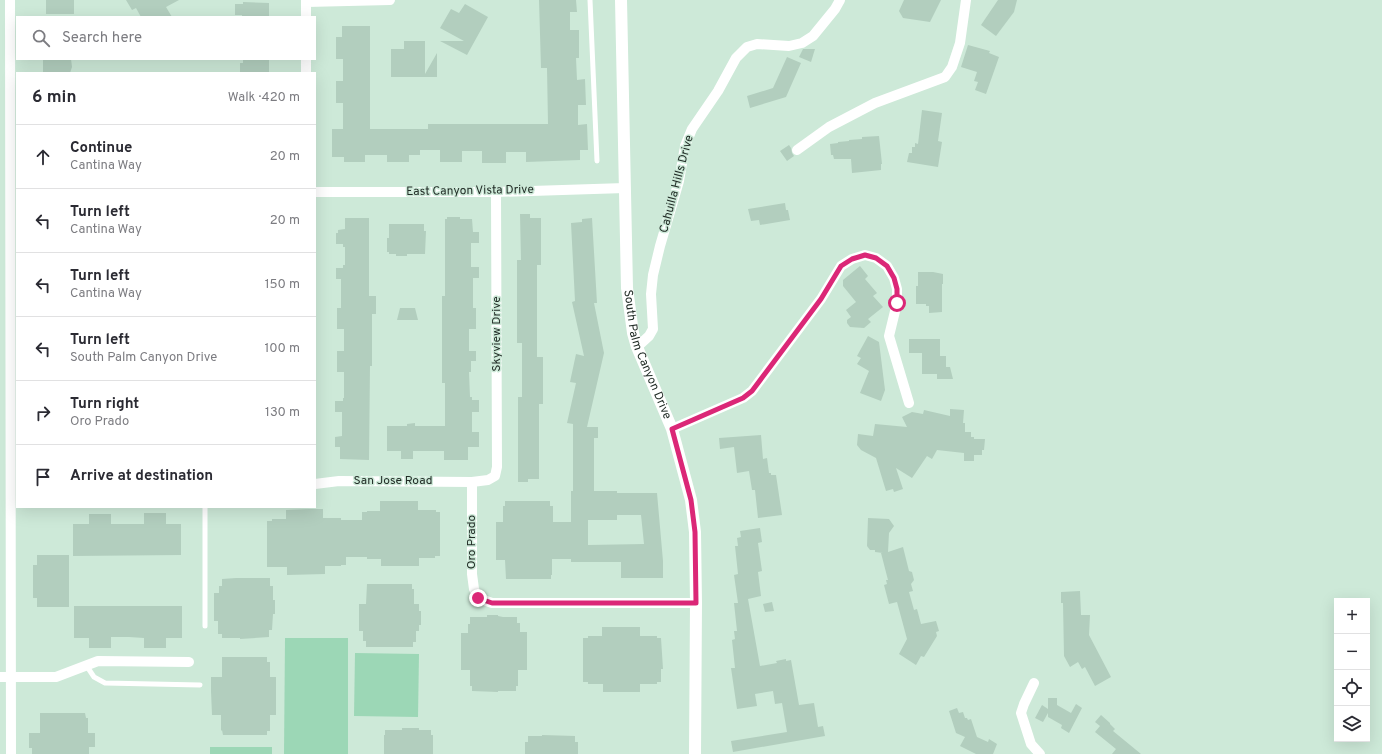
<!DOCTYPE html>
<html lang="en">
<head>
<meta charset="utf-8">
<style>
	:root { --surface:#fff; --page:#f7f7f7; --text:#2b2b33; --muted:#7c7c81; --line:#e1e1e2 }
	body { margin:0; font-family:Overpass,sans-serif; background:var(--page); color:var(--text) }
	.controls { position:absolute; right:12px; bottom:12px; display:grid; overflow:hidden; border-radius:0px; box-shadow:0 4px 16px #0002 }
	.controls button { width:36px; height:36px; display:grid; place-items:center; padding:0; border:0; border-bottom:1px solid var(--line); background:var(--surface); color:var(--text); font:20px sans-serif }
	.stop { position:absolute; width:12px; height:12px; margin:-9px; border:3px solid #db2777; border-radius:50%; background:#fff }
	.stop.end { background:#db2777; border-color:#fff; box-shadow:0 1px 4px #0008 }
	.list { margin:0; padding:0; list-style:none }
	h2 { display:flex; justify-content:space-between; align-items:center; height:52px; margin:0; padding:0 16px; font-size:17px }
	h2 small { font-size:13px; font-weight:400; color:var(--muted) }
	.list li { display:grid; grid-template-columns:26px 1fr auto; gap:12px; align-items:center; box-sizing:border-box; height:64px; padding:0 16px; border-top:1px solid var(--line) }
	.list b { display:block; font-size:15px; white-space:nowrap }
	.list p { margin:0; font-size:13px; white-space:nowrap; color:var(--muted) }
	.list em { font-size:13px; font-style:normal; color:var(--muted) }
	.icon { flex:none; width:22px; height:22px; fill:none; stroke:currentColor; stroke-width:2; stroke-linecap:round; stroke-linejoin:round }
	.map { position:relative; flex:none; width:1382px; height:754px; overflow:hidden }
	.search { position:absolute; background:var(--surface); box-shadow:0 4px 16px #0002; left:16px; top:16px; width:300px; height:44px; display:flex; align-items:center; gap:10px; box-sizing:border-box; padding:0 14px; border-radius:0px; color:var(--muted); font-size:15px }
	.panel { position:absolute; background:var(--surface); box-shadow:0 4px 16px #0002; left:16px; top:72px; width:300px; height:436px; border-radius:0px }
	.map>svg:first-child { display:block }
</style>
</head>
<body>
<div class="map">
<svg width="1382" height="754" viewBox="0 0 1382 754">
	<rect width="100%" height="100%" fill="#cde9d8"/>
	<g fill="#9cd7b6">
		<path d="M285,638H348V754H284Z"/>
		<path d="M355,653L419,654L418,717L354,716Z"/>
		<rect x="210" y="747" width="62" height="7"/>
	</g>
	<g fill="#b2cebe" fill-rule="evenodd">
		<rect x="46" y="0" width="28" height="14"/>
		<path d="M126,0H179L166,7L172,17H141L136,8L132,10Z"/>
		<path d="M539,0H576L577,12H570V30H579V58H576L577,80L585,79L586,105H578V125L587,124L588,150H580V160L526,162V152H506V163H482V151H462V162H440V150H420V155H409V162H387V155H365V162H344V157H332V129H343V103H336V81H343V59H336V37H342V26H370V129H428V124H548L547,68H541Z"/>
		<path d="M904,0H941L930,22L903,18L899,11Z"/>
		<path d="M998,0H1017L1014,12L996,36L981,25Z"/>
		<path d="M243,2L269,3V17H242V15H235V4H243Z"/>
		<path d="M465,4L488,17L467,55L440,41H464L440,28L451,9L459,13Z"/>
		<path d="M404,41H425V74L437,53V77H391V49H404Z"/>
		<path d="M968,45L990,51L989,53L999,57L986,94L975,90L978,82L974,81L977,72L961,67Z"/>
		<path d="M803,49H815L811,62L799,57Z"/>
		<path d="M787,57L801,63L786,97L750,108L747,96L773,88Z"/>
		<path d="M43,59H71L72,67L70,73H43Z"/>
		<path d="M243,59H269V73H240V63H243Z"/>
		<path d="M922,110L942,113L938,141L942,142L938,167L907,162L909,153H912V147H915V143L918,144Z"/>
		<path d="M879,136L882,164H881V170L852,173L851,159H834L833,155H831L830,144L838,143V142L849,141V140L862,139V137Z"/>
		<path d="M789,145L791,148L792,153L794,156L787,161L780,151Z"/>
		<path d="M785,203L786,210H788L790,220L760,225L759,220L751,221L748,209Z"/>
		<path d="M520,214H530V218H541V265H537V357H543V404H539V479H528V482H518V397H522V343H517V260H521Z"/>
		<path d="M447,217H460V219H472L473,232H479V243H471V267H479V278H473V308H476V329H469V351H476V361H471V372H469L470,397H472V400H479V412H472V432H479V447H468V460H444V451H413V459H401V451H387V426H407V424L415,423V426H445V383H442V296H445V219H447Z"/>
		<path d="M345,218H369V296H376V314H372V366H370L369,460L340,459V447H335V437L342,436V412H335V401H343V398H344V372H337V351H344V329H337V308H341V279H336V268H343V265H345V247H343V244H336V233H338V230L345,229Z"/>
		<path d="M592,218L597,303H594L604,353L587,427H598V438H594V491H617V493H657L663,561V578H621V562H571V559H552V575H551V579H506L505,560H496V522H503V506H505V501H550V506H553V522H571V491H573V424L567,423L576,383L570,382L576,354L584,356L572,302L575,301L571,223L582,222V219ZM617,515H641L644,544L588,545V520H617Z"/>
		<path d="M389,224H424V231H426L425,254H407V256H396V254H389V252H387V238H389Z"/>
		<path d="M860,266L868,276L865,279L877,293L873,296L883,307L868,319L871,322L864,328L850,327L847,323V320L851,317L846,310L856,302L843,286V280Z"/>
		<path d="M918,272H933L943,274V284H942V312L929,313V306H926V304H916V286H918Z"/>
		<path d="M400,308H415L418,320H397Z"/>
		<path d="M868,336L879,342L885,390L881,401L860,393L869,371L857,364L861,358L857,356Z"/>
		<path d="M909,339H940V356H946V367H950L953,379H937V374H922V353H909Z"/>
		<path d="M950,409L964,410L963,423H965V432H971V437H974V439H985L984,450H982V455H974V461H964V453L937,450L932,459L927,456L912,478L896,468L903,489L894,492L893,489L886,491L876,458L861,450L857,445L858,434L873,436L875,424L907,427L902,417L912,412L923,414L924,410L950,416Z"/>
		<path d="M761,435L763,459L767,458L769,473H771V475H776L782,515L758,518L755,490H752L749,471L737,473L734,447L720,449L719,438Z"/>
		<path d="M380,501H418V510H436V512H440V556H435V558H419V566H381V559H367V557H346V565H341V566H325V574L287,575V567H267V521H272V519H286V510L309,509H323V518H341V520H362V512H367V511H380Z"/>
		<path d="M144,513H166V524H181V555L73,556V524H89V514H111V524H144Z"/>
		<path d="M868,518L889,519L894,526L889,533L888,552L903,547L909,571L912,572L914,580L911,584L913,591L909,592L914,610L917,609L921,624L936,621L939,631L936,632L937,636L924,657L921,656L916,665L899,654L907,639L897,602L889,604L884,585L887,584L886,580H888L881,553H883L875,552V550H870L867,546Z"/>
		<path d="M760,528L762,542L758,543L762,571L758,572L761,596L748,599L760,666L777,663L776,661L786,659V661L791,660L799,705L814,703L818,727L823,726L825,736L733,752L731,741L787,732L782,703L775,704L773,691L755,694L757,706L737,709L731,668H735L732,640L735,639L734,631H737L734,603H738L734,575L738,574L735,546H738L737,538L741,537L740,531Z"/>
		<path d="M37,555H69V607H37V598H33V565H37Z"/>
		<path d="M236,578H270V586H273V600H275V614H273L272,630H269V637L240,639V638H222V634H218V621H214V593H219V586H222V579Z"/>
		<path d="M367,584H412V589H414V604H419V611H421V625H419V631H416V642H413V647H366V641H363V631H359V604H366Z"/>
		<path d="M1080,591L1081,615H1090L1089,635L1111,677L1095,686L1085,667L1082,669L1078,662L1070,667L1064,656L1063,603H1061V592Z"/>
		<path d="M772,602L774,611L765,612L763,604Z"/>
		<path d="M74,606H182V638H166V648H144V638L129,637H111V648H89V638H74Z"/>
		<path d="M487,615H498V616L503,617H517V623H520V632H527V670H518V686H516V691H498V692L472,691V686H470V670H461V633H468V624H470V617H487Z"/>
		<path d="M602,627H640V636H657V638H661L663,669H661V682H657V684H640V692H603V684H588V682H583V638H588V636H602Z"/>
		<path d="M222,657H267V662H270V677H276V715H270V731H267V735H223L222,730L221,731V715H212L211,691V677H222Z"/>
		<path d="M1048,698H1057V705L1071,713L1076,704L1082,708L1069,733L1061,728L1062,725L1048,717V713L1043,722L1035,718L1042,705L1048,709Z"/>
		<path d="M957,708L959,713L963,712L965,718H967L968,720L971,719L977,737L988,742L989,739L997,744L993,754H976L960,746L965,737L956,733L949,711Z"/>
		<path d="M40,713H85L86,718H88V733H95V747H89V754H32V748H29V733H40Z"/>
		<path d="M1101,715L1110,723V724L1115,729L1113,731L1141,754H1112L1116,749L1095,732L1100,726L1095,722Z"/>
		<path d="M402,728H419V730H431V735H433V754H384V735H385V730H402Z"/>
		<path d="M542,735L575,736V742H578V754H525V742H528V736H542Z"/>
	</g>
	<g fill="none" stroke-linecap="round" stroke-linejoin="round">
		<g stroke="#fff" stroke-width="5">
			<path d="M590,0L597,161"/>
			<path d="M205,507V626"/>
			<path d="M86,665L94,677L105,683L200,685"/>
		</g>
		<g stroke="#fff" stroke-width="10">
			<path d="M10,0L11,754"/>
			<path d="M306,0V17"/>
			<path d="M306,2L390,0"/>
			<path d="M306,59V73"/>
			<path d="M797,150L829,127L875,103L945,77L952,67L960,43L966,0"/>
			<path d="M315,192H496L625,188"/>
			<path d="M637,347L649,336L653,329L651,294L653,275L660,246L679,181L685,146L692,129L718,91L736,58L747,47L757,44L789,46L802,43L813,36L835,9L840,0"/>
			<path d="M672,429L743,398L752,391L821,299L841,266L852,259L865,255L876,258L887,266L894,278L897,289V303L889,336L909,403"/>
			<path d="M472,482V574L474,589L478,598L492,603H696"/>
			<path d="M315,484L339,481L472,482L488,480L495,476L497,467L496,192"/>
			<path d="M0,677H56L98,661L189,662"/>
			<path d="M1034,683L1024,704L1021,713L1031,744L1040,754"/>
		</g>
		<path stroke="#fff" stroke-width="12" id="s1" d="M621,0L627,288L633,333L637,347L672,429L691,500L695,532L696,603L695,754"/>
	</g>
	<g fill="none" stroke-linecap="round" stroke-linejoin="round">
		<path stroke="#db2777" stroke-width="5" d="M478,598L492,603H696L695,532L691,500L672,429L743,398L752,391L821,299L841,266L852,259L865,255L876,258L887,266L894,278L897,289V303"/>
	</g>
	<g text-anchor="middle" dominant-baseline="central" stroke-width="3" stroke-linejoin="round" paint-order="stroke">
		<g font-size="12" fill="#222d27" stroke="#cde9d8">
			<text transform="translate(677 184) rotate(-75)">Cahuilla Hills Drive</text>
			<text transform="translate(470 191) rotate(-1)">East Canyon Vista Drive</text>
			<text transform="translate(497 334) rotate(-90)">Skyview Drive</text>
			<text stroke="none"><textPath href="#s1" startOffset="358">South Palm Canyon Drive</textPath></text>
			<text x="393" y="481">San Jose Road</text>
			<text transform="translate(472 542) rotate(-90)">Oro Prado</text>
		</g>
	</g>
</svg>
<div class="controls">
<button>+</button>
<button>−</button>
<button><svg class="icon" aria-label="locate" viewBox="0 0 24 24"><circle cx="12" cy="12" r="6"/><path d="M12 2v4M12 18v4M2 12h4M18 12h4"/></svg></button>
<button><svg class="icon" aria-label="layers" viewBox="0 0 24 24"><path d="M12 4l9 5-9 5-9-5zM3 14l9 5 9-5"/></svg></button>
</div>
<div class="stop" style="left:897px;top:303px"></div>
<div class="stop end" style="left:478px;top:598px"></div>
<div class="search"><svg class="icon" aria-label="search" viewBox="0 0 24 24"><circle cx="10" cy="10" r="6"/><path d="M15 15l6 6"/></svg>Search here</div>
<section class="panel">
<h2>6 min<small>Walk · 420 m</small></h2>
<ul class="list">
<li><svg class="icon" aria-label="ahead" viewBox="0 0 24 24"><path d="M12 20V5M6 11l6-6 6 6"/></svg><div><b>Continue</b><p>Cantina Way</p></div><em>20 m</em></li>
<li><svg class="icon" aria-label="left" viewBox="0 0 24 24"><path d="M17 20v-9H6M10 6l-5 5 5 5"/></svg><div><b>Turn left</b><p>Cantina Way</p></div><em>20 m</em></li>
<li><svg class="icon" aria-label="left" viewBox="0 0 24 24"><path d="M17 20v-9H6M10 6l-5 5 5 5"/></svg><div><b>Turn left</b><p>Cantina Way</p></div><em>150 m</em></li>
<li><svg class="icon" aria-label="left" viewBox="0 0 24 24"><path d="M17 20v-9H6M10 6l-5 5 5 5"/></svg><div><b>Turn left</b><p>South Palm Canyon Drive</p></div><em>100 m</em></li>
<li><svg class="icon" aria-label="right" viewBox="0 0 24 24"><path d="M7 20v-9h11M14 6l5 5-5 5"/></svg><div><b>Turn right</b><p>Oro Prado</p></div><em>130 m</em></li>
<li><svg class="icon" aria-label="arrive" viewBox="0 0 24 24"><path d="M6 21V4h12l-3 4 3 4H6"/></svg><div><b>Arrive at destination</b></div></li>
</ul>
</section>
</div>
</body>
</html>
